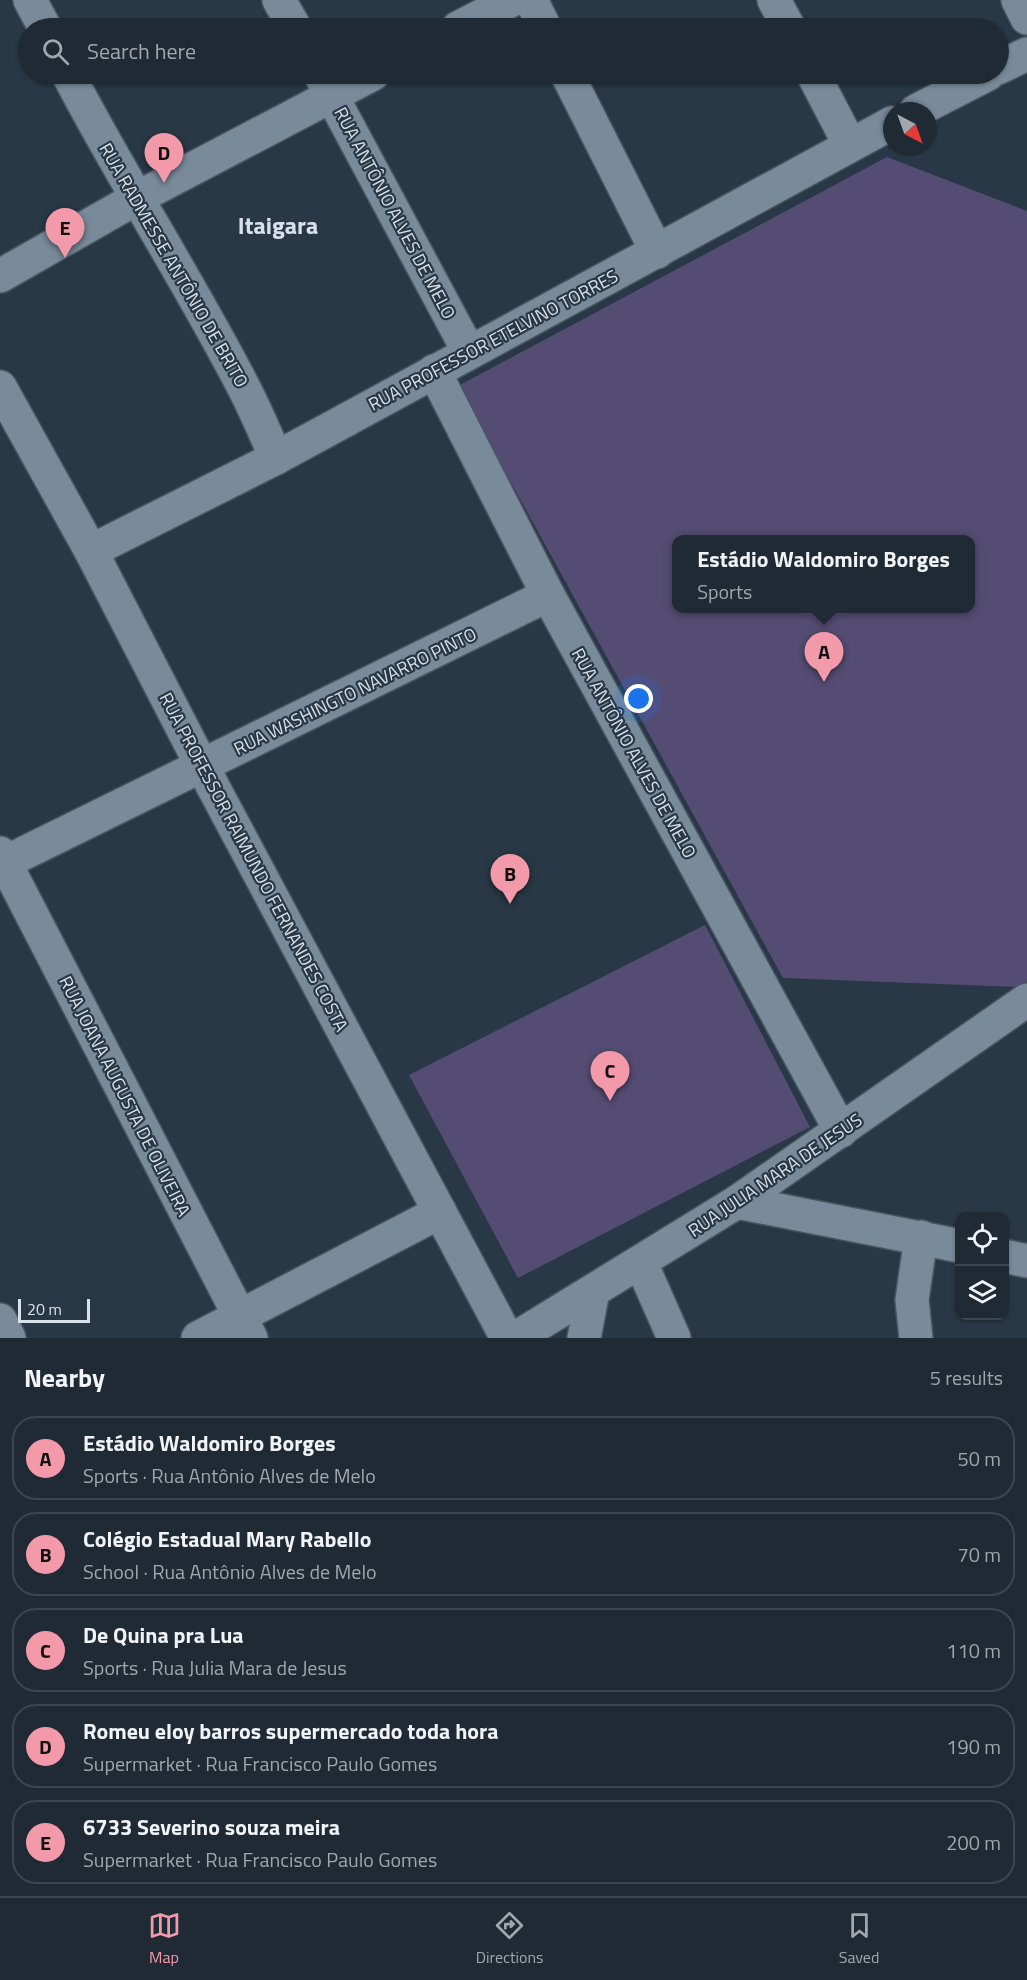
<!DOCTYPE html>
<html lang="en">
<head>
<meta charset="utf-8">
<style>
	:root { --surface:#1f2a34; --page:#27323c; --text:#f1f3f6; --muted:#a1a7ac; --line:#3c464f; --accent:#f39aaa }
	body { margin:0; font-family:"Titillium Web",sans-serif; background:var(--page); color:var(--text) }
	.controls { position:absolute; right:18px; bottom:18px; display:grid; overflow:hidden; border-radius:12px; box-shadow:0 2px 4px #0004 }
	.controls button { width:54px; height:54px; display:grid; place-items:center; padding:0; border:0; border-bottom:2px solid var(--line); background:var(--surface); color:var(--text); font:30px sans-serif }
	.compass { position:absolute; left:883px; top:102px; width:54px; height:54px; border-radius:50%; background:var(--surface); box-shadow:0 2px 4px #0004; rotate:139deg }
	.scale { position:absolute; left:18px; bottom:15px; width:72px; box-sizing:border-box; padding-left:6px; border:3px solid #d9e2eb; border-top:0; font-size:16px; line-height:21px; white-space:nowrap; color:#d9e2eb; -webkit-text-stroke:4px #293846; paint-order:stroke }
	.you { position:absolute; left:639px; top:699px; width:21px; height:21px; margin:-15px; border:4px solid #fff; border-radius:50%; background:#1a73e8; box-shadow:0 0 0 9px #1a73e833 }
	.badge { display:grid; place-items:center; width:39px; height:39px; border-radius:50%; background:var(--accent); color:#111; font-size:20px; font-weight:700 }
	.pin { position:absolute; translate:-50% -50px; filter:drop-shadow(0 2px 3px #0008) }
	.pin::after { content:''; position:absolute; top:32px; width:21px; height:18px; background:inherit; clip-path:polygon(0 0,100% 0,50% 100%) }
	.popup { position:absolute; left:672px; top:535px; width:303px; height:78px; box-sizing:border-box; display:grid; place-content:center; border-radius:12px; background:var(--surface); filter:drop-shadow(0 2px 4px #0005); font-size:20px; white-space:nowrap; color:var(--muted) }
	.popup b { font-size:22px; color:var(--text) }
	.popup::after { content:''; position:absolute; left:50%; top:100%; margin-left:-12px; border:12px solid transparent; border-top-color:var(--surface) }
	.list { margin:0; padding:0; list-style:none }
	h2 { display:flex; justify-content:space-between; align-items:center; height:78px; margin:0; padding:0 24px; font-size:26px }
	h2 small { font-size:20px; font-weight:400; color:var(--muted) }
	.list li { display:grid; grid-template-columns:39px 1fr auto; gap:18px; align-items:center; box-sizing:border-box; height:84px; margin:0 12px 12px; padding:0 12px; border:2px solid var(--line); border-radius:24px }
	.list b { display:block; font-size:22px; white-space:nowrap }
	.list p { margin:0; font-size:20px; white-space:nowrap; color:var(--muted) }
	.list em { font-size:20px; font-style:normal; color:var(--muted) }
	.icon { flex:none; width:33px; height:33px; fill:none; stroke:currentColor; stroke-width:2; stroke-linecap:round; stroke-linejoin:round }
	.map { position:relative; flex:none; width:1027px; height:1338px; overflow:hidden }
	.search { position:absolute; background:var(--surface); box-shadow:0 2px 4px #0004; left:18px; right:18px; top:18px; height:66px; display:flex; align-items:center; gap:15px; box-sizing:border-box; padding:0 21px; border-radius:33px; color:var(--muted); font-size:22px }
	.sheet { height:558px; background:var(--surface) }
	nav { display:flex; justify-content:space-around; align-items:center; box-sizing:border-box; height:84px; border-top:2px solid var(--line); background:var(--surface); font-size:16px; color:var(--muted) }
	nav a { display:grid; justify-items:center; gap:3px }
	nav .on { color:var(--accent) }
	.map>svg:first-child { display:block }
</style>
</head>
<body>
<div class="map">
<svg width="1027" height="1338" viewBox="0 0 1027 1338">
	<rect width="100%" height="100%" fill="#293846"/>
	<g fill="#554c73" fill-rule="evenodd">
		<path d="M887,157L1027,211V981L1019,987L783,978L458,386ZM677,540H971V608H677Z"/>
		<path d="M705,925L810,1127L518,1278L409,1075Z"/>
	</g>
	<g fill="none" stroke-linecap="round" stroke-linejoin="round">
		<g stroke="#495661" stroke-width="36">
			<g id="minor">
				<path d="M30,0L45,28"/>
				<path d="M279,0L295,28"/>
				<path d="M531,0L545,28"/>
				<path d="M774,0L789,28"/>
				<path d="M1018,0L1027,18"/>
				<path d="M458,28L512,0"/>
				<path d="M998,68L1027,54"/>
				<path d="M68,74C123,180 189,281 244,388C256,411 266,435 276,458"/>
				<path d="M320,74L469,352"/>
				<path d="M567,74L657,252"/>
				<path d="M813,74L850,145"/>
				<path d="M916,111L988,74"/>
				<path d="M0,276L137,198L373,74"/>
				<path d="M434,371L548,595L841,1131"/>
				<path d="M0,387L91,551L202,766L507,1338"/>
				<path d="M91,551L276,458L892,123"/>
				<path d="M0,853L251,1338"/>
				<path d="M0,865L548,595"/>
				<path d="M737,1202L960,1246"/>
				<path d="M1004,1256L1027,1261"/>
				<path d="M641,1263L674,1338"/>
				<path d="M0,1320L9,1338"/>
				<path d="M198,1338L440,1212"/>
				<path d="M516,1338L737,1202L1027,1000"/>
				<path d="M584,1338L593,1291"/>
				<path d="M916,1338L912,1300L921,1237"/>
			</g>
		</g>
		<use href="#minor" stroke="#798b9b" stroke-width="33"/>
	</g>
	<g text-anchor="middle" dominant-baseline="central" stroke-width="4.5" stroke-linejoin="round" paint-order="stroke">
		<g font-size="18" fill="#d9e2eb" stroke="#293846">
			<text transform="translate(395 213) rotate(62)">RUA ANTÔNIO ALVES DE MELO</text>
			<text transform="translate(174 265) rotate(60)">RUA RADMESSE ANTÔNIO DE BRITO</text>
			<text transform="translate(493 340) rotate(-28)">RUA PROFESSOR ETELVINO TORRES</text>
			<text transform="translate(355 691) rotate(-26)">RUA WASHINGTO NAVARRO PINTO</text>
			<text transform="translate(634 753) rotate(61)">RUA ANTÔNIO ALVES DE MELO</text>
			<text transform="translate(254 862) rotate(62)">RUA PROFESSOR RAIMUNDO FERNANDES COSTA</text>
			<text transform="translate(125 1096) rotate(63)">RUA JOANA AUGUSTA DE OLIVEIRA</text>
			<text transform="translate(775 1175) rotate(-34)">RUA JULIA MARA DE JESUS</text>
		</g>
		<g font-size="24" font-weight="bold" fill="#d9e2eb" stroke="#293846">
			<text x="278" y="225">Itaigara</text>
		</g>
	</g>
</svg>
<div class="controls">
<button><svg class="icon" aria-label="locate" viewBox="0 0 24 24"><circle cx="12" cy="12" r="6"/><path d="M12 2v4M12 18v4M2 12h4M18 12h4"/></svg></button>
<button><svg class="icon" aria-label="layers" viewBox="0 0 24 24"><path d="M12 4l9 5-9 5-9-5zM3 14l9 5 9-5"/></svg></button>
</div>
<svg class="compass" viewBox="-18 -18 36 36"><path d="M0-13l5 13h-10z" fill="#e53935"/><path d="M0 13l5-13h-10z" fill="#a1a7ac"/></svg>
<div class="scale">20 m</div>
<div class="you"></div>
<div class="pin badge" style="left:824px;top:682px">A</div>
<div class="popup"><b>Estádio Waldomiro Borges</b>Sports</div>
<div class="pin badge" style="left:510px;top:904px">B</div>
<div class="pin badge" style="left:610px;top:1101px">C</div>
<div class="pin badge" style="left:164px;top:183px">D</div>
<div class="pin badge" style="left:65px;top:258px">E</div>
<div class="search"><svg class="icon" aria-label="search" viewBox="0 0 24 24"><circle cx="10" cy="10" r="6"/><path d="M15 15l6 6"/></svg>Search here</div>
</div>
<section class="sheet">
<h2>Nearby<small>5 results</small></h2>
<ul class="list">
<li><span class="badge">A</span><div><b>Estádio Waldomiro Borges</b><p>Sports · Rua Antônio Alves de Melo</p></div><em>50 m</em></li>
<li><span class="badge">B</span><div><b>Colégio Estadual Mary Rabello</b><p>School · Rua Antônio Alves de Melo</p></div><em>70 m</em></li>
<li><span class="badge">C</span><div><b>De Quina pra Lua</b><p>Sports · Rua Julia Mara de Jesus</p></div><em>110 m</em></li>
<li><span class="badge">D</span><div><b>Romeu eloy barros supermercado toda hora</b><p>Supermarket · Rua Francisco Paulo Gomes</p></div><em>190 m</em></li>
<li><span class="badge">E</span><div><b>6733 Severino souza meira</b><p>Supermarket · Rua Francisco Paulo Gomes</p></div><em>200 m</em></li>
</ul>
</section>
<nav>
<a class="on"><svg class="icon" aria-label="map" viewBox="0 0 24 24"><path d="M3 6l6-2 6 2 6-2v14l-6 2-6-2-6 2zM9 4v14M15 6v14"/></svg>Map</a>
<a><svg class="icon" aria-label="directions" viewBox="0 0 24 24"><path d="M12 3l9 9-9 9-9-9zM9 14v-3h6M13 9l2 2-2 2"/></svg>Directions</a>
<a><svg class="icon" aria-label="saved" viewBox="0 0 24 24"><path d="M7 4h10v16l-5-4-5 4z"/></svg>Saved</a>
</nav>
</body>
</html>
